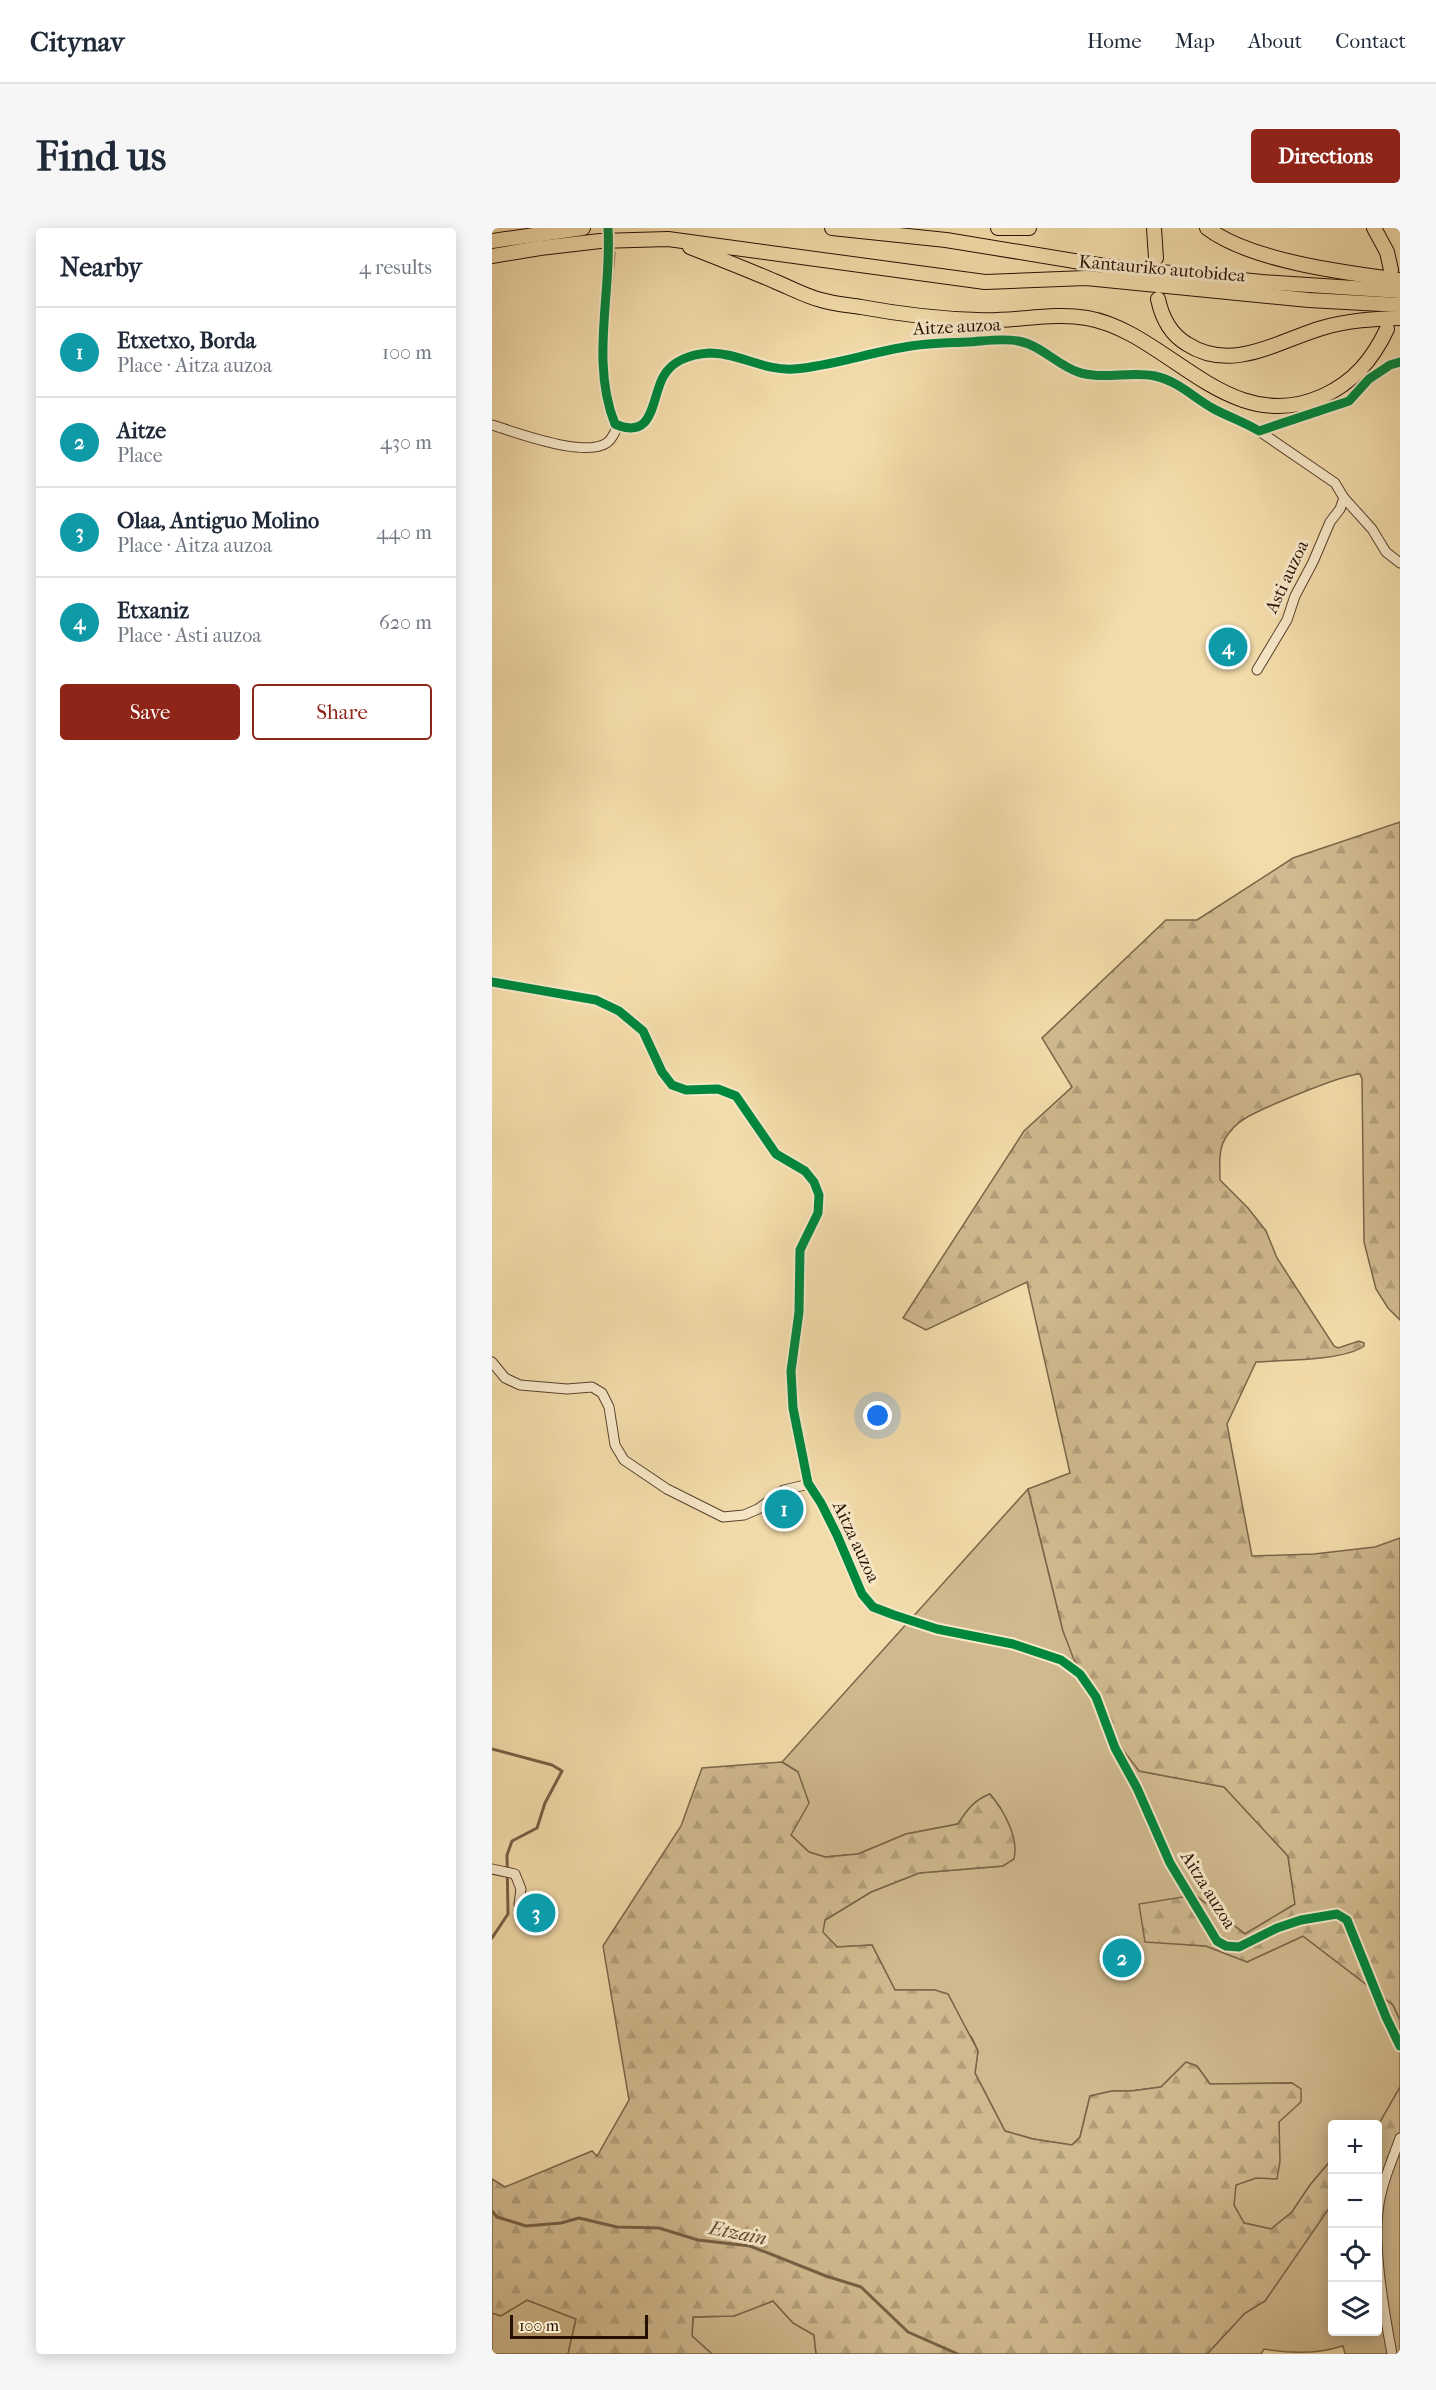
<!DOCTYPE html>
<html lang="en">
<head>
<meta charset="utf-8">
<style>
	:root { --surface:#fff; --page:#f6f6f7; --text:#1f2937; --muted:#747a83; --line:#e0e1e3; --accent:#8f2418 }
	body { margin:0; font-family:"IM FELL French Canon",serif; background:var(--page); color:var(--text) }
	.controls { position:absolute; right:18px; bottom:18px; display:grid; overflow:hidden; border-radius:6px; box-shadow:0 3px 15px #0003 }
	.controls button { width:54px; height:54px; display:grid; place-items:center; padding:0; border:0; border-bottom:2px solid var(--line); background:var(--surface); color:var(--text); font:30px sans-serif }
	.scale { position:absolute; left:18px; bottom:15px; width:138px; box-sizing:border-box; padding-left:6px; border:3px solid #260f03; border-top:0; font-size:16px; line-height:21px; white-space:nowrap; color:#260f03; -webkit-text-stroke:4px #f7e8c8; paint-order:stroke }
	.you { position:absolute; left:386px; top:1188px; width:21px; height:21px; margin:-15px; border:4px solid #fff; border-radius:50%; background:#1a73e8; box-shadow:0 0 0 9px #1a73e833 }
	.badge { display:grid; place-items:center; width:39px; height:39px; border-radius:50%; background:var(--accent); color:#fff; font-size:20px; font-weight:700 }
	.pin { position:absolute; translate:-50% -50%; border:3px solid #fff; box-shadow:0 2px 6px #0006 }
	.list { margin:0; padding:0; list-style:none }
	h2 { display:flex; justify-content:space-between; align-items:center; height:78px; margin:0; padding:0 24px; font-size:26px }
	h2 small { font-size:20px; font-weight:400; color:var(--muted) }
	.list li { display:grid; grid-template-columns:39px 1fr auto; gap:18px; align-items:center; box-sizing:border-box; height:90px; padding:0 24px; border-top:2px solid var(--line) }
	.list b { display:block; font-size:22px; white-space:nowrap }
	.list p { margin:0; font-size:20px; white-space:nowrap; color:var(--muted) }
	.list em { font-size:20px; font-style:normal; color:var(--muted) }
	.actions { display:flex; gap:12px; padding:18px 24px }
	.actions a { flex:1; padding:14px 0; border:2px solid var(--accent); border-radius:6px; text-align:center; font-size:21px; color:var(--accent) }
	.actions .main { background:var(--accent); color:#fff }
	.icon { flex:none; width:33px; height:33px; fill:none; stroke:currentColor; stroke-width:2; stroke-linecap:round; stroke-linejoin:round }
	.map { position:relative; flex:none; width:908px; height:2126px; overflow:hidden; border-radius:6px }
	header { display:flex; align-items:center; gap:36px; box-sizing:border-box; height:84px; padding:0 30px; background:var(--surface); border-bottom:2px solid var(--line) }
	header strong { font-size:28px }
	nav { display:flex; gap:33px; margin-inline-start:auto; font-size:21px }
	.intro { display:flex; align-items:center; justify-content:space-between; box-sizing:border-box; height:144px; padding:0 36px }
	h1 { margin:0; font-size:42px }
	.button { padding:15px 27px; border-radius:6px; background:var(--accent); color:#fff; font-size:21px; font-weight:700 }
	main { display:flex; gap:36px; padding:0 36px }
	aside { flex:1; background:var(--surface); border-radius:6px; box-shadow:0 3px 15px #0003 }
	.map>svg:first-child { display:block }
</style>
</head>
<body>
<header>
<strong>Citynav</strong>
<nav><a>Home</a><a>Map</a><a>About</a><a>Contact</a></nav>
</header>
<div class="intro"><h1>Find us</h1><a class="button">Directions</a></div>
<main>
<aside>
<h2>Nearby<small>4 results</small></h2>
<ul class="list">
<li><span class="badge" style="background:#0f9aa8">1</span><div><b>Etxetxo, Borda</b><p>Place · Aitza auzoa</p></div><em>100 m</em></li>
<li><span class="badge" style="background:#0f9aa8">2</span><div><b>Aitze</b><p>Place</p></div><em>430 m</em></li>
<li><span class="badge" style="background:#0f9aa8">3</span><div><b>Olaa, Antiguo Molino</b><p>Place · Aitza auzoa</p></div><em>440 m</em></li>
<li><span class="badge" style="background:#0f9aa8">4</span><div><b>Etxaniz</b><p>Place · Asti auzoa</p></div><em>620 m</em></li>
</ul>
<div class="actions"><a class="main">Save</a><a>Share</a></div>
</aside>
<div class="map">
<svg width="908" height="2126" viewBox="0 0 908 2126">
	<defs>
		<pattern id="forest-firs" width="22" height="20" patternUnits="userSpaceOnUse" patternTransform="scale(1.5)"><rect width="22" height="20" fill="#d0b98e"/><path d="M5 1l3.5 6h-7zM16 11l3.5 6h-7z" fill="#b29e79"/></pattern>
	</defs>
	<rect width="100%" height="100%" fill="#f3dcab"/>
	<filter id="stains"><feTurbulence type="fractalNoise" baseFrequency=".00333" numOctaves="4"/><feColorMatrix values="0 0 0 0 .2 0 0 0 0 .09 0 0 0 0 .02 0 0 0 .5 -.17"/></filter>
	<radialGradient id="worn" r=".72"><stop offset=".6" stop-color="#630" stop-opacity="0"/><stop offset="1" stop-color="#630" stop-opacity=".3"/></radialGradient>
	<g fill="#d0b98e" stroke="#7b6448" stroke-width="1.5">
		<path d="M536,1261L571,1403L647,1543L732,1559L796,1628L803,1676L753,1706L703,1667L653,1713L714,1718L755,1734L811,1708L901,1777L908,1792V1859L888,1894L883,1896H840V1931L818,1957L800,1984L779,2001L752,1995L742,1977L743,1957L764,1950L787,1910V1894L800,1855L718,1856L705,1838L694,1834L669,1859L639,1863H620L598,1868L588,1909L580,1917L541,1911L513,1903L483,1845L486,1823L480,1810L443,1762H403L380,1717L345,1719L330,1704L333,1692L379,1664L427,1645L511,1638L508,1579L498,1566C482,1572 475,1582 466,1596L414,1606L366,1626L333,1629L317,1624L299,1607L306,1544L290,1534Z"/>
		<path d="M908,1918V2126H853L851,2118C825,2126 799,2126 772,2121L769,2126H715L753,2085L773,2073L840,1971V2104H886V1947L888,1952Z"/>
		<path d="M35,2072L84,2091L76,2126H0V2085L9,2088Z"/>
		<path d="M281,2073L301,2095L322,2107L324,2126H220L200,2108L201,2089L242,2088Z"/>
	</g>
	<g fill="url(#forest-firs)" stroke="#7b6448" stroke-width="1.5">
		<path d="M908,594V1092L896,1080L884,1061L872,1014L870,851L868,846C851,846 768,881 752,891C744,896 737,904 733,911C726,922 728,939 728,952L756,980L774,1003L785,1030L842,1118L846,1120L867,1113L872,1115V1118C851,1133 792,1132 764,1134L735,1196L760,1328L822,1326L883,1319L908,1310V1792L901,1777L811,1708L755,1734L714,1718L653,1714L647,1676L703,1667L753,1706L803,1676L796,1628L732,1559L647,1543L624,1513L610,1472L582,1432L571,1403L536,1261L578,1245L535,1054L434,1102L411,1090L532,903L580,859L550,810L674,692H705L801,630Z"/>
		<path d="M290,1534L306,1544L317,1575L299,1607L317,1624L333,1629L366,1626L414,1606L466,1596C475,1582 482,1572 498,1566C512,1583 527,1609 522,1631L511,1638L427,1645L379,1664L333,1692L331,1704L345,1719L380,1717L403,1762H443L456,1766L486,1823L483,1845L513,1903L541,1911L580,1917L588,1909L598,1868L620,1863H639L669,1859L694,1834L705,1838L718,1856L800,1855L809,1861V1874L787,1894L788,1933L785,1951L764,1950L744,1957L742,1977L752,1995L779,2001L800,1984L818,1957L840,1931V1976L773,2073L753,2085L715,2126H324L322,2107L301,2095L281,2073L242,2088L201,2089L200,2108L220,2126H76L84,2091L35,2072L9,2088L0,2085V1951L13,1959L100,1923L105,1928L137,1872L111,1718L189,1598L210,1540Z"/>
		<path d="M908,1859V1918L888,1953L886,1947V1896H883L888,1894Z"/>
	</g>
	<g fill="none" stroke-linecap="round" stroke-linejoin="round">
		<g stroke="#776046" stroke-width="3">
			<path d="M0,1521L60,1537L70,1543L53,1575L45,1600L20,1613L15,1627L16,1686L0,1710"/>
			<path d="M0,1983L5,1989L34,1998L69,1995L87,1990L125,1999L167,2000L206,2012L258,2018L334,2048L369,2059L416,2104L466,2126"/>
		</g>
		<g stroke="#59422d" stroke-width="11">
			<g id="minor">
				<path d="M118,25C114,81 102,143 123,196C162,213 159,172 171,149C180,132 200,126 218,125C247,125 272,143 302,141C339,138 376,125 413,119C433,115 455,115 476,114C493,113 510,110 526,113C549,117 565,137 586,144C608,152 640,143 663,148C686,153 702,170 722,181C737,189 752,194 767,203L857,173L877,151L898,137L908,134"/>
				<path d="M0,197C23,204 106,236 120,209C123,204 125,202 123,196"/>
				<path d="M767,203L843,255L852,270L880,301L894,324L908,335"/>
				<path d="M765,442L795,392L803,368L821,334L838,294L848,281L852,270"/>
				<path d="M0,754L104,772L127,783L151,803L170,844L180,857L194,862L226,861L244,868L284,926L313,943L322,954L327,967L326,985L308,1022L307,1084L299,1143L301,1180L316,1255L329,1275L345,1307L370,1366L381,1379L402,1387L445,1401L521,1416L569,1432L588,1446L604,1469L623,1520L645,1560L678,1635L725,1713L734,1718L747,1719L785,1700L809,1692L845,1686L855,1692L894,1789L908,1818"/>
				<path d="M0,1134L13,1150L28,1157L75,1161L100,1159L110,1165L117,1179L123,1217L132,1232L175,1261L231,1289L252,1287L266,1281L292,1262L317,1256"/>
				<path d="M0,1641L23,1646L29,1661L27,1676"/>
				<path d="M900,2126C892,2083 878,2008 889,1966C893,1947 902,1928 908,1910"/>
			</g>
		</g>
		<g stroke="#260f03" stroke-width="16">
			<g id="highway">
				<path d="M340,0L454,12L619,39L770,54L908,63"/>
				<path d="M506,0H537"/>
				<path d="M662,0L664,30"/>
				<path d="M715,0C758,33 854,45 908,52"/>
				<path d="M882,0L895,24L899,42"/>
				<path d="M0,13L91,0"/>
				<path d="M198,19C226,30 254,41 282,53C297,59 313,68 329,72C342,76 356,77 369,79C407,86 447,91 486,92C523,94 559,84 595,90C676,104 736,211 831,168C862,154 881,131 895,101"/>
				<path d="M0,28L48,20L108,13L176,11L493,54L594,50L817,72L908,77"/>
				<path d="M666,71C670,90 678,106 695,116C740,145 786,113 830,100C856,92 882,91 908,90"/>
			</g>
		</g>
		<use href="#minor" stroke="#f7e8c8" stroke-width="9"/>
		<use href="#highway" stroke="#f3dcab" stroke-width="14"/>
		<g stroke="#f7e8c8" stroke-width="13">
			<g id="cycleway">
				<path d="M116,0C120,65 98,134 123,196C162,213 159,172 171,149C180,132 200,126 218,125C247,125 272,143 302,141C339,138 376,125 413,119C433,115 455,115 476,114C493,113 510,110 526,113C549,117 565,137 586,144C608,152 640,143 663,148C686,153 702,170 722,181C737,189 752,194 767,203L857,173L877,151L898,137L908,134"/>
				<path d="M0,754L104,772L127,783L151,803L170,844L180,857L194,862L226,861L244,868L284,926L313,943L322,954L327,967L326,985L308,1022L307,1084L299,1143L301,1180L316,1255L329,1275L345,1307L370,1366L381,1379L402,1387L445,1401L521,1416L569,1432L588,1446L604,1469L623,1520L645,1560L678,1635L725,1713L734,1718L747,1719L785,1700L809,1692L845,1686L855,1692L894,1789L908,1818"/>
			</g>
		</g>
		<use href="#cycleway" stroke="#00873e" stroke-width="9"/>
	</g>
	<g text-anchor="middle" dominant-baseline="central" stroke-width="6" stroke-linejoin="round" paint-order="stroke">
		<g font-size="18" fill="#260f03" stroke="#f7e8c8">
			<text transform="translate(670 41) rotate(5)">Kantauriko autobidea</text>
			<text transform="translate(465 99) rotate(-3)">Aitze auzoa</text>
			<text transform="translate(795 349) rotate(-65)">Asti auzoa</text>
			<text transform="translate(364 1314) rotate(65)">Aitza auzoa</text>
			<text transform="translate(716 1662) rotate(58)">Aitza auzoa</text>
		</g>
		<g font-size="20" font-style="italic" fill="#634c35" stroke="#f7e8c8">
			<text transform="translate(246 2005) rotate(11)">Etzain</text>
		</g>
	</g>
	<rect width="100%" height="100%" filter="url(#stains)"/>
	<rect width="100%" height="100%" fill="url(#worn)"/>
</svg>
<div class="controls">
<button>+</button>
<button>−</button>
<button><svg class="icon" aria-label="locate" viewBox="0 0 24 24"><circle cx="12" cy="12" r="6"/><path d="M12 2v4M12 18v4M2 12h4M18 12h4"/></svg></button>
<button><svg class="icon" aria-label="layers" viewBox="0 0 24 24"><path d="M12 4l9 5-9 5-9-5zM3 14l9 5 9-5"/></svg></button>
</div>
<div class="scale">100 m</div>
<div class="you"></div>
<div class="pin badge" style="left:292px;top:1281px;background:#0f9aa8">1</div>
<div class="pin badge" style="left:630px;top:1730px;background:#0f9aa8">2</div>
<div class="pin badge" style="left:44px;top:1685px;background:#0f9aa8">3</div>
<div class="pin badge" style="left:736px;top:419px;background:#0f9aa8">4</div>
</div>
</main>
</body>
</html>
